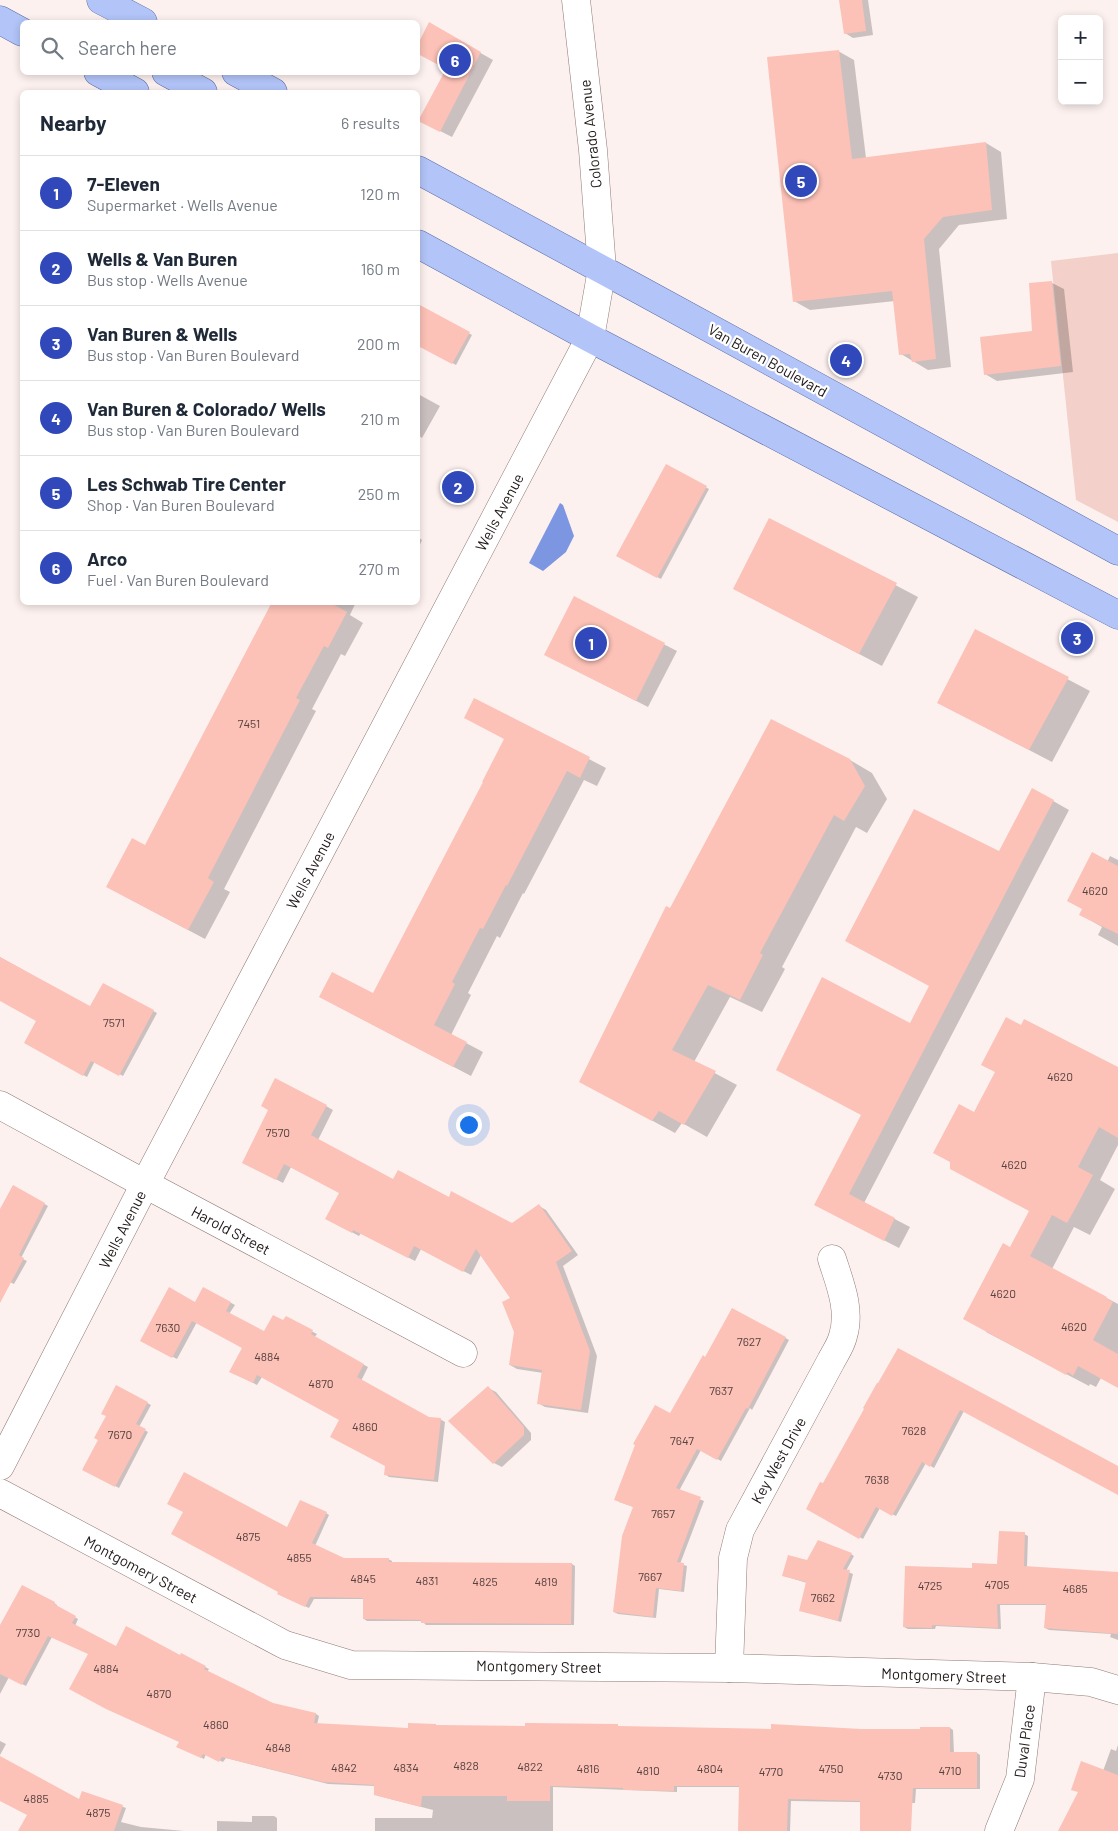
<!DOCTYPE html>
<html lang="en">
<head>
<meta charset="utf-8">
<style>
	:root { --surface:#fff; --page:#f2f2f3; --text:#1f2937; --muted:#747a83; --line:#e0e1e3; --accent:#3048ba }
	body { margin:0; font-family:Barlow,sans-serif; background:var(--page); color:var(--text) }
	.controls { position:absolute; right:15px; top:15px; display:grid; overflow:hidden; border-radius:8px; box-shadow:0 2px 8px #0003 }
	.controls button { width:45px; height:45px; display:grid; place-items:center; padding:0; border:0; border-bottom:1px solid var(--line); background:var(--surface); color:var(--text); font:25px sans-serif }
	.you { position:absolute; left:468px; top:1124px; width:18px; height:18px; margin:-12px; border:4px solid #fff; border-radius:50%; background:#1a73e8; box-shadow:0 0 0 8px #1a73e833 }
	.badge { display:grid; place-items:center; width:32px; height:32px; border-radius:50%; background:var(--accent); color:#fff; font-size:16px; font-weight:700 }
	.pin { position:absolute; translate:-50% -50%; border:2px solid #fff; box-shadow:0 1px 5px #0006 }
	.list { margin:0; padding:0; list-style:none }
	h2 { display:flex; justify-content:space-between; align-items:center; height:65px; margin:0; padding:0 20px; font-size:21px }
	h2 small { font-size:16px; font-weight:400; color:var(--muted) }
	.list li { display:grid; grid-template-columns:32px 1fr auto; gap:15px; align-items:center; box-sizing:border-box; height:75px; padding:0 20px; border-top:1px solid var(--line) }
	.list b { display:block; font-size:19px; white-space:nowrap }
	.list p { margin:0; font-size:16px; white-space:nowrap; color:var(--muted) }
	.list em { font-size:16px; font-style:normal; color:var(--muted) }
	.icon { flex:none; width:28px; height:28px; fill:none; stroke:currentColor; stroke-width:2; stroke-linecap:round; stroke-linejoin:round }
	.map { position:relative; flex:none; width:1118px; height:1831px; overflow:hidden }
	.search { position:absolute; background:var(--surface); box-shadow:0 2px 8px #0003; left:20px; top:20px; width:400px; height:55px; display:flex; align-items:center; gap:12px; box-sizing:border-box; padding:0 18px; border-radius:8px; color:var(--muted); font-size:19px }
	.panel { position:absolute; background:var(--surface); box-shadow:0 2px 8px #0003; left:20px; top:90px; width:400px; height:515px; border-radius:8px }
	.map>svg:first-child { display:block }
</style>
</head>
<body>
<div class="map">
<svg width="1118" height="1831" viewBox="0 0 1118 1831">
	<rect width="100%" height="100%" fill="#fdf1ef"/>
	<path fill="#f3d0c9" d="M1118,253V522L1076,500L1051,261Z"/>
	<path fill="#7c96e2" d="M560,503L563,505L574,536L566,552L543,571L529,563Z"/>
	<g fill="#0003">
		<path d="M840,0H868L873,35L853,38L845,33Z"/>
		<path d="M429,24L493,60L452,137L432,127L447,69L418,53V47Z"/>
		<path d="M838,51L854,60L866,158L986,143L1001,152L1007,219L959,225L939,249L951,367L928,370L901,354L895,301L810,310L794,301Z"/>
		<path d="M1052,283L1064,289L1073,372L997,381L985,374L1033,332Z"/>
		<path d="M418,305L472,335L456,365L418,344Z"/>
		<path d="M418,394L440,406L422,438L418,435Z"/>
		<path d="M666,466L709,489L661,579L618,556Z"/>
		<path d="M770,519L918,597L882,666L735,589Z"/>
		<path d="M418,537L422,540L418,549Z"/>
		<path d="M574,598L677,651L648,707L558,661Z"/>
		<path d="M274,602H356L350,615L363,623L345,656L341,654L312,709L316,711L224,889L230,892L205,939L124,896L146,847Z"/>
		<path d="M976,631L1090,691L1052,762L939,703Z"/>
		<path d="M475,699L606,768L597,786L584,780L524,894L523,893L500,938L497,936L468,993L471,995L451,1035L483,1052L471,1076L337,1006L373,995L506,739Z"/>
		<path d="M850,760L872,773L887,799L867,833L856,827L782,967L785,969L762,1012L730,997L694,1062L737,1085L707,1137L682,1123L675,1133L603,1094L670,910Z"/>
		<path d="M1032,789L1069,810L864,1203L910,1227L899,1248L831,1213L910,1025Z"/>
		<path d="M1110,856L1118,860V946L1098,935L1102,927L1081,915Z"/>
		<path d="M0,957L91,1008L103,984L157,1013L123,1076L95,1061L87,1077L25,1042L37,1021L0,997Z"/>
		<path d="M1022,1026L1118,1069V1145L1100,1180L1115,1189L1090,1235L1074,1227L1052,1269L1118,1304V1387L1101,1378L1096,1387L1090,1384L1089,1386L986,1332L1030,1211L974,1114Z"/>
		<path d="M326,1106L333,1110L318,1140L394,1181L449,1198L512,1224L539,1206L546,1210L578,1255L563,1266L597,1356L588,1413L545,1407L538,1403L543,1373L517,1369L510,1365L515,1332L512,1299L481,1255L471,1275L421,1249L415,1261L361,1233L359,1236L327,1219L340,1193L291,1167L283,1183L251,1166Z"/>
		<path d="M13,1186L48,1206L21,1258L27,1261L14,1284L0,1277V1211Z"/>
		<path d="M204,1288L235,1305L229,1314L264,1333L284,1322L286,1318L317,1334L314,1338L368,1367L361,1381L429,1418L440,1419L445,1422L438,1482L389,1477L385,1474L386,1466L341,1419L262,1377L257,1385L231,1371L243,1348L197,1322L177,1359L142,1341L196,1303Z"/>
		<path d="M732,1309L789,1340L752,1410L750,1408L721,1461L701,1450L679,1491L704,1501L680,1564L687,1566L684,1592L659,1589L656,1618L618,1614L614,1612L634,1507L619,1502L706,1358Z"/>
		<path d="M898,1349L1118,1468V1494L964,1411L934,1468L926,1463L896,1516L880,1508L863,1539L807,1508L824,1485Z"/>
		<path d="M117,1387L151,1405L139,1427L148,1432L119,1488L84,1469L99,1440Z"/>
		<path d="M488,1388L496,1392L531,1433V1440L502,1467L494,1463L450,1421Z"/>
		<path d="M326,1513L329,1515L315,1546L343,1559H388L392,1561V1563L572,1564L575,1566L574,1625H426L422,1621H367L364,1619V1599H314L309,1608L282,1596L288,1529Z"/>
		<path d="M1024,1534L1028,1536L1027,1567L1118,1574V1640L1110,1637L1111,1634L1049,1630L1045,1628L1047,1605H1000L1001,1629L936,1626L935,1629H908L904,1627L973,1569L999,1565Z"/>
		<path d="M851,1554L854,1556L846,1571L853,1574L841,1622L800,1610L807,1583L784,1576L808,1561Z"/>
		<path d="M54,1603L57,1605V1607L78,1619L75,1626L116,1648L180,1656L205,1667L209,1669L207,1672L273,1704L316,1714L319,1716L317,1725L409,1730L617,1725L621,1728L861,1730H921L950,1728L953,1730L954,1753H977L980,1755V1789H916L915,1803L791,1801L790,1831H739L740,1787H677V1792L553,1787V1831H375V1818H432L433,1810L379,1796L375,1794V1786L328,1784L226,1758L223,1762L206,1754L204,1759L181,1748L180,1742L90,1654L52,1637L26,1686L9,1677L0,1694V1628Z"/>
		<path d="M0,1741L6,1744L0,1755Z"/>
		<path d="M1118,1745V1831H1059L1103,1771L1111,1749L1116,1751Z"/>
		<path d="M101,1799L126,1808L121,1822L141,1827L184,1831H89Z"/>
		<path d="M252,1816H274L277,1818V1831H217V1821L252,1822Z"/>
	</g>
	<g fill="#fcc1b7">
		<path d="M839,0H862L866,31L844,34Z"/>
		<path d="M429,22L481,52L440,132L418,121L446,69L418,54V44Z"/>
		<path d="M839,50L852,159L986,142L992,210L943,217L924,239L936,359L912,362L910,354L899,355L892,291L793,302L767,57Z"/>
		<path d="M1052,281L1061,366L984,375L980,337L1032,331L1029,283Z"/>
		<path d="M418,304L470,332L452,364L418,346Z"/>
		<path d="M666,464L707,486L657,578L616,556Z"/>
		<path d="M769,518L897,583L859,654L733,589Z"/>
		<path d="M574,596L665,643L636,701L544,655Z"/>
		<path d="M272,602H329L347,612L328,648L324,646L296,698L300,700L208,878L214,882L188,930L106,887L132,838L145,845Z"/>
		<path d="M975,629L1069,677L1029,750L937,703Z"/>
		<path d="M474,698L590,757L580,778L567,771L507,886L506,885L483,929L480,928L452,982L455,984L434,1025L467,1042L453,1067L319,997L332,972L373,993L483,782H482L504,739L464,718Z"/>
		<path d="M771,719L850,759L865,786L844,821L834,815L760,953L763,955L740,1000L708,985L672,1050L716,1071L684,1125L659,1111L652,1121L579,1082L666,906L670,908Z"/>
		<path d="M1032,788L1054,800L849,1194L895,1218L884,1241L814,1205L861,1115L776,1070L822,977L910,1023L929,986L845,941L914,809L999,851Z"/>
		<path d="M1092,852L1118,866V934L1079,915L1082,909L1067,901Z"/>
		<path d="M0,957L90,1006L103,983L154,1010L119,1076L91,1061L83,1076L24,1043L36,1021L0,1001Z"/>
		<path d="M1006,1017L1021,1025L1024,1019L1118,1067V1138L1099,1127L1078,1167L1093,1175L1076,1207L1067,1223L1052,1215L1030,1256L1107,1297L1106,1298L1113,1302L1093,1340L1118,1354V1388L1078,1366L1073,1376L1068,1372L1066,1375L963,1319L1003,1243L1010,1247L1029,1211L950,1169V1162L933,1153L959,1104L974,1112L995,1072L981,1065Z"/>
		<path d="M275,1078L327,1105L311,1135L393,1179L398,1170L449,1197L451,1191L512,1223L539,1204L572,1251L556,1262L590,1351L581,1410L537,1404L542,1370L509,1365L514,1332L502,1302L510,1298L476,1249L463,1272L414,1246L408,1258L353,1230L352,1233L325,1219L339,1193L284,1164L276,1180L242,1163L268,1110L261,1106Z"/>
		<path d="M13,1185L45,1203L19,1255L24,1258L0,1303V1209Z"/>
		<path d="M169,1287L195,1302L203,1287L231,1302L226,1311L264,1331L273,1315L283,1320L286,1316L313,1330L311,1334L364,1364L357,1377L429,1417L441,1418L434,1480L384,1475L385,1466L330,1437L339,1420L257,1375L253,1383L229,1372L242,1348L192,1321L172,1358L140,1341Z"/>
		<path d="M732,1308L786,1337L748,1409L746,1408L717,1460L697,1449L676,1488L701,1497L677,1562L684,1563L681,1591L656,1588L653,1617L613,1612L622,1536L633,1507L614,1500L635,1445L633,1444L655,1405L670,1413L703,1355L705,1357Z"/>
		<path d="M898,1348L1118,1466V1495L960,1410L930,1467L922,1462L892,1516L876,1507L859,1539L806,1509L820,1482L823,1483L864,1409L863,1408L877,1383H878Z"/>
		<path d="M116,1385L148,1402L136,1424L146,1429L115,1487L82,1470L98,1440L94,1438L106,1416L101,1414Z"/>
		<path d="M488,1386L524,1427V1435L493,1464L448,1421Z"/>
		<path d="M184,1472L287,1527L300,1500L327,1512L312,1543L344,1558H389V1562L572,1563L571,1624L421,1623V1620L363,1619V1598L310,1597L305,1607L277,1594L278,1592L171,1534L183,1512L167,1504Z"/>
		<path d="M999,1531L1025,1532L1024,1566L1118,1572V1634L1044,1628L1046,1604H997L998,1628L932,1625V1628L903,1627L905,1566L972,1568V1563L997,1564Z"/>
		<path d="M818,1540L852,1553L843,1569L850,1570L838,1621L799,1611L806,1582L782,1576L788,1555L807,1560Z"/>
		<path d="M22,1585L55,1602L54,1604L76,1616L72,1623L116,1646L126,1626L180,1655L181,1653L206,1666L204,1669L273,1703L316,1713L314,1723L408,1728V1723L436,1724V1725L525,1726V1723L618,1724V1726L771,1729V1724L861,1729H920V1727H950V1752H977V1788H913L911,1831H860V1801L788,1799L787,1831H738L739,1786H674V1791L623,1790V1788L550,1786V1801H507V1796H422L421,1807L374,1795V1785L323,1782L222,1757L219,1762L203,1754L201,1758L176,1747L179,1742L106,1709L69,1689L88,1654L48,1636L22,1685L0,1674V1625Z"/>
		<path d="M0,1756L79,1799L82,1791L123,1805L114,1831H18L27,1815L0,1801Z"/>
		<path d="M1081,1761L1118,1775V1831H1058L1078,1792L1071,1790Z"/>
	</g>
	<g fill="none" stroke-linecap="round" stroke-linejoin="round">
		<g stroke="#8d7b78" stroke-width="29">
			<g id="minor">
				<path d="M0,1105L145,1184L463,1353"/>
				<path d="M0,1493L285,1645L351,1665L729,1668L1032,1677L1091,1682L1118,1690"/>
				<path d="M729,1668L733,1558L740,1530L831,1361C835,1353 841,1345 843,1336C851,1310 840,1284 832,1259"/>
				<path d="M999,1831L1020,1779L1032,1677"/>
			</g>
		</g>
		<g stroke="#8d7b78" stroke-width="29">
			<path id="tertiary" d="M576,0L593,150L602,269"/>
		</g>
		<g stroke="#8d7b78" stroke-width="29">
			<path id="secondary" d="M0,1466L145,1184L590,338L602,269"/>
		</g>
		<g stroke="#5d6ea6" stroke-width="29">
			<g id="primary">
				<path d="M101,0L143,22"/>
				<path d="M0,20L22,32"/>
				<path d="M98,72L135,92"/>
				<path d="M166,72L203,92"/>
				<path d="M236,72L273,92"/>
				<path d="M418,170L638,289L1118,551"/>
				<path d="M418,244L590,338L1118,615"/>
			</g>
		</g>
		<use href="#minor" stroke="#fff" stroke-width="28"/>
		<use href="#tertiary" stroke="#fff" stroke-width="28"/>
		<use href="#secondary" stroke="#fff" stroke-width="28"/>
		<use href="#primary" stroke="#b2c4f8" stroke-width="28"/>
	</g>
	<g text-anchor="middle" dominant-baseline="central" stroke-width="4.5" stroke-linejoin="round" paint-order="stroke">
		<g font-size="12" fill="#56423f">
			<text x="249" y="723">7451</text>
			<text x="1095" y="890">4620</text>
			<text x="114" y="1022">7571</text>
			<text x="1060" y="1076">4620</text>
			<text x="278" y="1132">7570</text>
			<text x="1014" y="1164">4620</text>
			<text x="1003" y="1293">4620</text>
			<text x="1074" y="1326">4620</text>
			<text x="168" y="1327">7630</text>
			<text x="749" y="1341">7627</text>
			<text x="267" y="1356">4884</text>
			<text x="321" y="1383">4870</text>
			<text x="721" y="1390">7637</text>
			<text x="365" y="1426">4860</text>
			<text x="914" y="1430">7628</text>
			<text x="120" y="1434">7670</text>
			<text x="682" y="1440">7647</text>
			<text x="877" y="1479">7638</text>
			<text x="663" y="1513">7657</text>
			<text x="248" y="1536">4875</text>
			<text x="299" y="1557">4855</text>
			<text x="650" y="1576">7667</text>
			<text x="363" y="1578">4845</text>
			<text x="427" y="1580">4831</text>
			<text x="485" y="1581">4825</text>
			<text x="546" y="1581">4819</text>
			<text x="997" y="1584">4705</text>
			<text x="930" y="1585">4725</text>
			<text x="1075" y="1588">4685</text>
			<text x="823" y="1597">7662</text>
			<text x="28" y="1632">7730</text>
			<text x="106" y="1668">4884</text>
			<text x="159" y="1693">4870</text>
			<text x="216" y="1724">4860</text>
			<text x="278" y="1747">4848</text>
			<text x="466" y="1765">4828</text>
			<text x="530" y="1766">4822</text>
			<text x="344" y="1767">4842</text>
			<text x="406" y="1767">4834</text>
			<text x="588" y="1768">4816</text>
			<text x="710" y="1768">4804</text>
			<text x="831" y="1768">4750</text>
			<text x="648" y="1770">4810</text>
			<text x="950" y="1770">4710</text>
			<text x="771" y="1771">4770</text>
			<text x="890" y="1775">4730</text>
			<text x="36" y="1798">4885</text>
			<text x="98" y="1812">4875</text>
		</g>
		<g font-size="15" fill="#1f1817" stroke="#fff">
			<text transform="translate(590 134) rotate(-96)">Colorado Avenue</text>
			<text transform="translate(768 360) rotate(29)">Van Buren Boulevard</text>
			<text transform="translate(499 512) rotate(-62)">Wells Avenue</text>
			<text transform="translate(310 870) rotate(-62)">Wells Avenue</text>
			<text transform="translate(122 1229) rotate(-63)">Wells Avenue</text>
			<text transform="translate(231 1230) rotate(28)">Harold Street</text>
			<text transform="translate(778 1460) rotate(-61)">Key West Drive</text>
			<text transform="translate(141 1569) rotate(28)">Montgomery Street</text>
			<text transform="translate(539 1666) rotate(1)">Montgomery Street</text>
			<text transform="translate(944 1675) rotate(2)">Montgomery Street</text>
			<text transform="translate(1024 1741) rotate(-82)">Duval Place</text>
		</g>
	</g>
</svg>
<div class="controls">
<button>+</button>
<button>−</button>
</div>
<div class="you"></div>
<div class="pin badge" style="left:591px;top:643px">1</div>
<div class="pin badge" style="left:458px;top:487px">2</div>
<div class="pin badge" style="left:1077px;top:638px">3</div>
<div class="pin badge" style="left:846px;top:360px">4</div>
<div class="pin badge" style="left:801px;top:181px">5</div>
<div class="pin badge" style="left:455px;top:60px">6</div>
<div class="search"><svg class="icon" aria-label="search" viewBox="0 0 24 24"><circle cx="10" cy="10" r="6"/><path d="M15 15l6 6"/></svg>Search here</div>
<section class="panel">
<h2>Nearby<small>6 results</small></h2>
<ul class="list">
<li><span class="badge">1</span><div><b>7-Eleven</b><p>Supermarket · Wells Avenue</p></div><em>120 m</em></li>
<li><span class="badge">2</span><div><b>Wells &amp; Van Buren</b><p>Bus stop · Wells Avenue</p></div><em>160 m</em></li>
<li><span class="badge">3</span><div><b>Van Buren &amp; Wells</b><p>Bus stop · Van Buren Boulevard</p></div><em>200 m</em></li>
<li><span class="badge">4</span><div><b>Van Buren &amp; Colorado/ Wells</b><p>Bus stop · Van Buren Boulevard</p></div><em>210 m</em></li>
<li><span class="badge">5</span><div><b>Les Schwab Tire Center</b><p>Shop · Van Buren Boulevard</p></div><em>250 m</em></li>
<li><span class="badge">6</span><div><b>Arco</b><p>Fuel · Van Buren Boulevard</p></div><em>270 m</em></li>
</ul>
</section>
</div>
</body>
</html>
